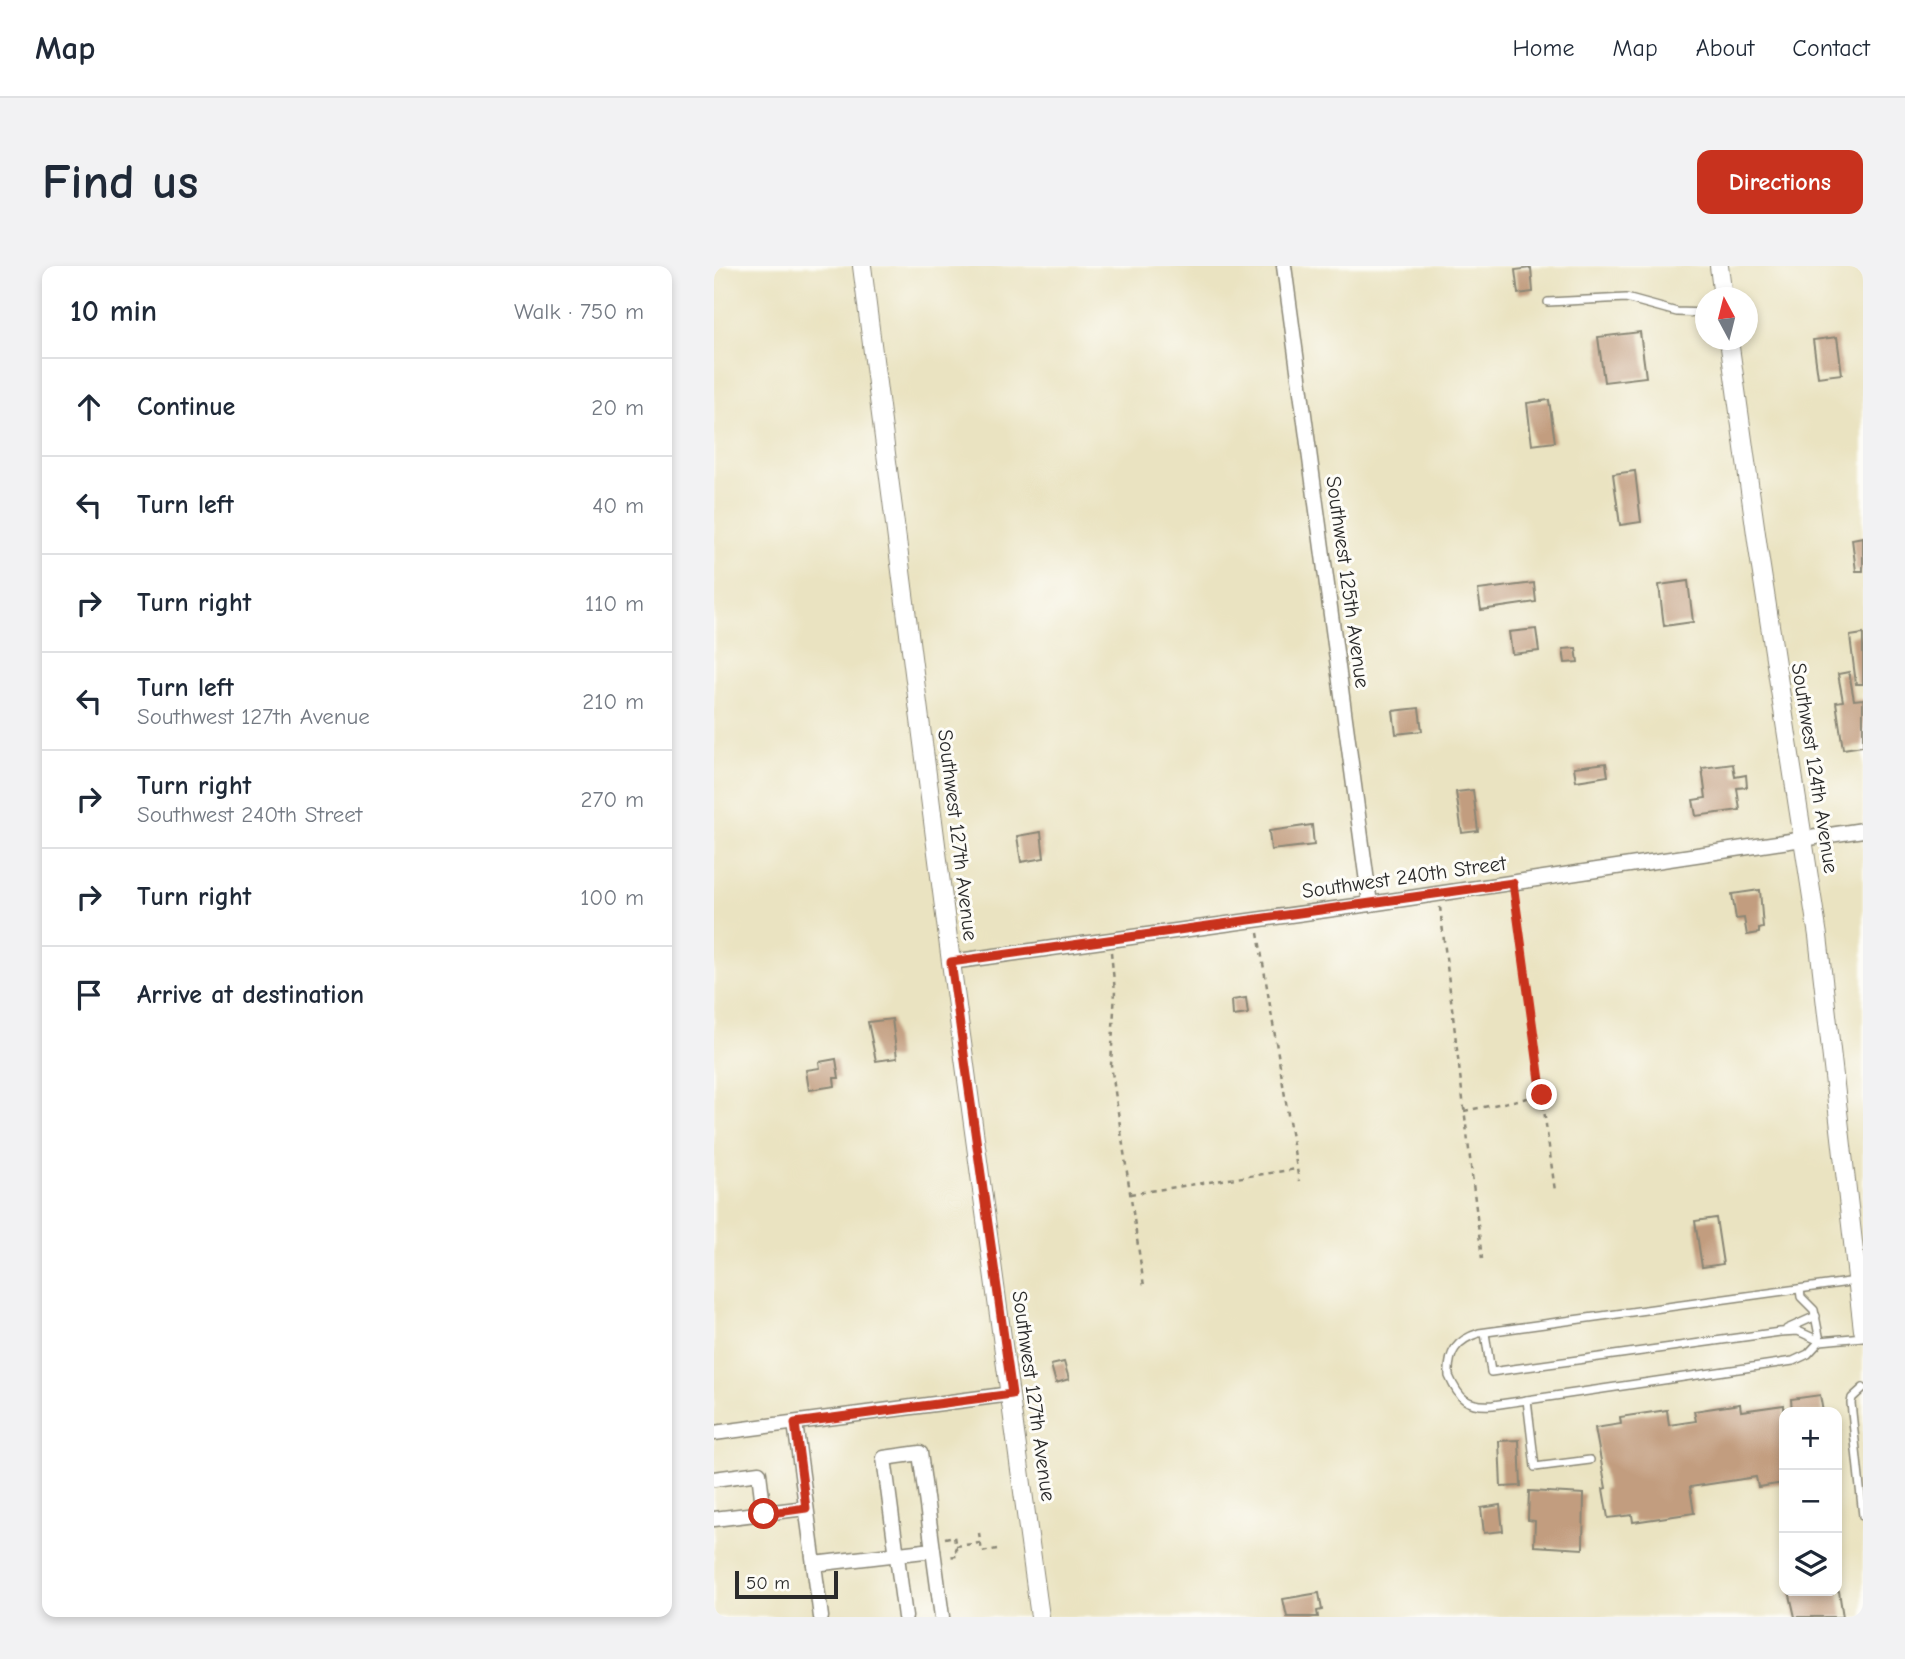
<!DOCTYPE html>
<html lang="en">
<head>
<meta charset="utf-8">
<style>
	:root { --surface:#fff; --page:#f2f2f3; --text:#1f2937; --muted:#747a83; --line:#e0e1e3; --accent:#c8321e }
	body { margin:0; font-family:"Comic Neue",sans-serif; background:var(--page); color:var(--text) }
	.controls { position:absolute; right:21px; bottom:21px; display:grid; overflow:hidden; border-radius:14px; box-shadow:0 4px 10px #0003 }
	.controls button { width:63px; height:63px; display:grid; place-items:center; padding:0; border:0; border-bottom:2px solid var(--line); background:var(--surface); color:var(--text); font:35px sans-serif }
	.compass { position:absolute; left:981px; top:21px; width:63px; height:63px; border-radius:50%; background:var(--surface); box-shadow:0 4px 10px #0003; rotate:353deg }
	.scale { position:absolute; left:21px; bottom:18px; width:103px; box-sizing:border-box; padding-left:7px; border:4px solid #2b2b2b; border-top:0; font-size:19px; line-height:24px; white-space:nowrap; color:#2b2b2b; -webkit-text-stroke:5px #fdfcf7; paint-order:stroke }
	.stop { position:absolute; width:21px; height:21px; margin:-16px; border:5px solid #c8321e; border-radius:50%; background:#fff }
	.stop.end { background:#c8321e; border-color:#fff; box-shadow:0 2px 7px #0008 }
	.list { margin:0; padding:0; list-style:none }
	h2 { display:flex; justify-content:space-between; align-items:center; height:91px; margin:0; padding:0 28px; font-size:30px }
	h2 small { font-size:23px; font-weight:400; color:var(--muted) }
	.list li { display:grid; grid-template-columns:46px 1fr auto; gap:21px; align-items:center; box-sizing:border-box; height:98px; padding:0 28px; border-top:2px solid var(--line) }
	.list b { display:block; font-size:26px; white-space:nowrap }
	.list p { margin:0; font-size:23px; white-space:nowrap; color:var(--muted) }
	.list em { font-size:23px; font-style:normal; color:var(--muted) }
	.icon { flex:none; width:38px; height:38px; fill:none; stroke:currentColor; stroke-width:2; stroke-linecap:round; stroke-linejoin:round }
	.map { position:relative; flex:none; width:1149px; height:1351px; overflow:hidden; border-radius:14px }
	header { display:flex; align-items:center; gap:42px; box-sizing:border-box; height:98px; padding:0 35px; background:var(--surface); border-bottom:2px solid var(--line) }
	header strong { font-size:33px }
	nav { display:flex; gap:38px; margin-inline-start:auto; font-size:24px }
	.intro { display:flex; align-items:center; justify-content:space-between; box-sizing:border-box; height:168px; padding:0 42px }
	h1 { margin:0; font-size:49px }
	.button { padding:18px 32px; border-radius:14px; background:var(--accent); color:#fff; font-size:24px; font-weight:700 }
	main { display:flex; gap:42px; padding:0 42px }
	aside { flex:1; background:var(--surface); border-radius:14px; box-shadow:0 4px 10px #0003 }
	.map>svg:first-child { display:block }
</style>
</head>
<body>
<header>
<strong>Map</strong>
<nav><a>Home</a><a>Map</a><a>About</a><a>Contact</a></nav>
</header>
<div class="intro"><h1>Find us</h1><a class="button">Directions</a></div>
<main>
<aside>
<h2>10 min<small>Walk · 750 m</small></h2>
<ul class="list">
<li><svg class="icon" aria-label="ahead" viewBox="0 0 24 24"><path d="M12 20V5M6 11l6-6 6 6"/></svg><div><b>Continue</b></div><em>20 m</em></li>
<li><svg class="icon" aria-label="left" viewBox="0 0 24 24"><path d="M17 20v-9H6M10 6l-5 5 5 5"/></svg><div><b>Turn left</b></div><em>40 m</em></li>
<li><svg class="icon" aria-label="right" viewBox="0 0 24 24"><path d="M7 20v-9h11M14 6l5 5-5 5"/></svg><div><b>Turn right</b></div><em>110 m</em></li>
<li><svg class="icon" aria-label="left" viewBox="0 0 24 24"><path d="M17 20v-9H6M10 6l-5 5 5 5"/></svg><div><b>Turn left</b><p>Southwest 127th Avenue</p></div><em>210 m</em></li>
<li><svg class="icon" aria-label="right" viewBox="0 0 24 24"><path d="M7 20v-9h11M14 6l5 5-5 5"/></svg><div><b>Turn right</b><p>Southwest 240th Street</p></div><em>270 m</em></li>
<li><svg class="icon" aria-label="right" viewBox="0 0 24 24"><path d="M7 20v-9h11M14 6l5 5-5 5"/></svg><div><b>Turn right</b></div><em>100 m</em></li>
<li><svg class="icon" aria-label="arrive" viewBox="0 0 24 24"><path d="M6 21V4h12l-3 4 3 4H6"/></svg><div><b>Arrive at destination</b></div></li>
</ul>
</aside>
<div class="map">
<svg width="1149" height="1351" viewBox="0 0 1149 1351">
	<rect width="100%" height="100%" fill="#fdfcf7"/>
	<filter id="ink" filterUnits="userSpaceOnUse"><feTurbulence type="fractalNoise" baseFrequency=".0143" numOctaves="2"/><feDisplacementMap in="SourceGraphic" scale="14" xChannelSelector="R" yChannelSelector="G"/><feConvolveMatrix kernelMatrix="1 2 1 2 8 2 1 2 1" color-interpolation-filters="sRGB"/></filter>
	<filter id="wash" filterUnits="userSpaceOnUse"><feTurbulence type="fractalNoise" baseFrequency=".00686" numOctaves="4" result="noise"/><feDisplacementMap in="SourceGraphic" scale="28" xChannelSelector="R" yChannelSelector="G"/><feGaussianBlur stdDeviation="1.57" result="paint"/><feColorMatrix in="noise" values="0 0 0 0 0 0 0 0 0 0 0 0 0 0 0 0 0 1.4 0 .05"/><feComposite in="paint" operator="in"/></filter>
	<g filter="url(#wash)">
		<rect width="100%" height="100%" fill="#eae3c1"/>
		<g id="blocks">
			<g fill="#c29d7f">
				<path d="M817,2L819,26L804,28L801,4Z"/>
				<path d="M926,66L932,111L890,116L884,71Z"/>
				<path d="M1123,71L1128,108L1104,111L1099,74Z"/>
				<path d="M835,134L841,176L818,179L813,137Z"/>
				<path d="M921,205L927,256L906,259L899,208Z"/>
				<path d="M1149,271V305H1142L1138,273Z"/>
				<path d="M974,315L979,356L950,360L945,319Z"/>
				<path d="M820,317L822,336L767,344L764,324Z"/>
				<path d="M822,363L825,385L798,388L795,366Z"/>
				<path d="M1149,368V418H1142L1136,370Z"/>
				<path d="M862,382L864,396L851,397L849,383Z"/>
				<path d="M1135,406L1140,434L1149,433V480L1129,483L1122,436L1129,435L1124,408Z"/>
				<path d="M705,442L708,465L682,468L679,445Z"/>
				<path d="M892,497L894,510L862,515L860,501Z"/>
				<path d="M1019,498L1021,511L1032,509L1033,521L1023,522L1026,544L982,550L979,534L992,532L988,502Z"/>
				<path d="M759,524L764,565L748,567L742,526Z"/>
				<path d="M598,559L600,579L557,584L555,565Z"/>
				<path d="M327,566L330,592L307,596L303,570Z"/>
				<path d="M1046,624L1049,662L1045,663V667L1033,669L1030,652L1022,653L1018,628Z"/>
				<path d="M532,732L534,748L519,750L518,734Z"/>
				<path d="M178,753L183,792L162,795L154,756Z"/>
				<path d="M122,793L125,812H120L121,820L95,824L92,804L106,802L105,796Z"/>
				<path d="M1002,952L1009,998L988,1001L981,955Z"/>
				<path d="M350,1096L355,1113L342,1117L337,1099Z"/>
				<path d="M1106,1129L1109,1146H1078L1077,1133Z"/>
				<path d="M1026,1138L1027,1145L1070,1139V1217L1044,1221L1042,1211L976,1221L980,1247L919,1256L918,1249L894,1252L889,1223L892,1222L881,1162L907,1158L906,1151L953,1144L955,1159L982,1155L980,1145Z"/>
				<path d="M805,1174L807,1220L787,1221L785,1175Z"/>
				<path d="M815,1225L870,1228L869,1283L820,1280L821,1255L814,1254Z"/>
				<path d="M786,1239L789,1265L770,1267L767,1242Z"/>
				<path d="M1075,1325H1125L1129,1351H1081Z"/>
				<path d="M605,1327L608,1344L603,1345L604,1351H573L569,1333Z"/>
			</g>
		</g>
	</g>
	<g filter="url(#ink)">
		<use href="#blocks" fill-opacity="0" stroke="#8a8776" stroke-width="2"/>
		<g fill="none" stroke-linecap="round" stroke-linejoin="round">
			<g stroke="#8a8776" stroke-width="10">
				<g id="service">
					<path d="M834,36L912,32L963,46L992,47"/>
					<path d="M1142,1015L765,1067C742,1074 734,1087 735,1110C745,1133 753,1141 779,1139L1079,1095L1094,1088L1106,1075L1149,1071"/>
					<path d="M1086,1023L1087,1031L1100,1044L1106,1075"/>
					<path d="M1073,1063L1102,1050"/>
					<path d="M771,1067L777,1106L1066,1066L1084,1065L1106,1075"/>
					<path d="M1149,1122L1138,1132L1137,1137L1149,1250"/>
					<path d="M813,1134L821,1201L876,1194"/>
				</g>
			</g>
			<g stroke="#8a8776" stroke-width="17">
				<g id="minor">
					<path d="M570,0L656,638"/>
					<path d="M237,696L656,638L1149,564"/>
					<path d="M81,1157L107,1351"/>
					<path d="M0,1167L297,1128"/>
					<path d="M0,1213L45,1207L50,1248"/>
					<path d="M0,1253L92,1242"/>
					<path d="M100,1298L219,1284"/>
					<path d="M191,1351L170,1192L206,1187L228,1351"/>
				</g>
			</g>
			<g stroke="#8a8776" stroke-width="20">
				<g id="tertiary">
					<path d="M148,0L237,696L326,1351"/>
					<path d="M1005,0L1009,32"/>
					<path d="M1015,74L1044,282L1104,670L1149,1064"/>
				</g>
			</g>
			<g stroke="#8a8776" stroke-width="2.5" stroke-dasharray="5 5" stroke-linecap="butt">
				<path d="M801,630L841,925"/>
				<path d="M726,641L768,993"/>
				<path d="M544,667L585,915"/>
				<path d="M397,686L401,725L397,799L430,1020"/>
				<path d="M750,845L828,829"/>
				<path d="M416,928L582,903"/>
				<path d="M265,1267L268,1286L283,1283"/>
				<path d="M231,1272L240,1270L243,1290L234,1291"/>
				<path d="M242,1280L266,1277"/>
			</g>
			<use href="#service" stroke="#fff" stroke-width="7"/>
			<use href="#minor" stroke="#fff" stroke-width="14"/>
			<use href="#tertiary" stroke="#fff" stroke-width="18"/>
		</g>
	</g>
	<g fill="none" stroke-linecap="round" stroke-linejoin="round" filter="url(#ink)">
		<path stroke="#c8321e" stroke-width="9" d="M50,1248L92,1242L81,1157L298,1128L237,696L799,617L828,829"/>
	</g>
	<g text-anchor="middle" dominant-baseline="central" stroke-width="6" stroke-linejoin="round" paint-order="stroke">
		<g font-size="21" fill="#2b2b2b" stroke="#fdfcf7">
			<text transform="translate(634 316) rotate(82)">Southwest 125th Avenue</text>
			<text transform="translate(1101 502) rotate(81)">Southwest 124th Avenue</text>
			<text transform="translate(244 569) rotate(83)">Southwest 127th Avenue</text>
			<text transform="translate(690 611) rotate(-8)">Southwest 240th Street</text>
			<text transform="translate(320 1130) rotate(82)">Southwest 127th Avenue</text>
		</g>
	</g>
</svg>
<div class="controls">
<button>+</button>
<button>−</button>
<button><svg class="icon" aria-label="layers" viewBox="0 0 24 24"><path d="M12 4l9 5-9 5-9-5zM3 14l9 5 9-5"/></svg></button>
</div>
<svg class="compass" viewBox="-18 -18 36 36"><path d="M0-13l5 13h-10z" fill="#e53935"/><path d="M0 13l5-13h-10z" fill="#747a83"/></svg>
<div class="scale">50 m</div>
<div class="stop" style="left:50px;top:1248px"></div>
<div class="stop end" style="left:828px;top:829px"></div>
</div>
</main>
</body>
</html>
